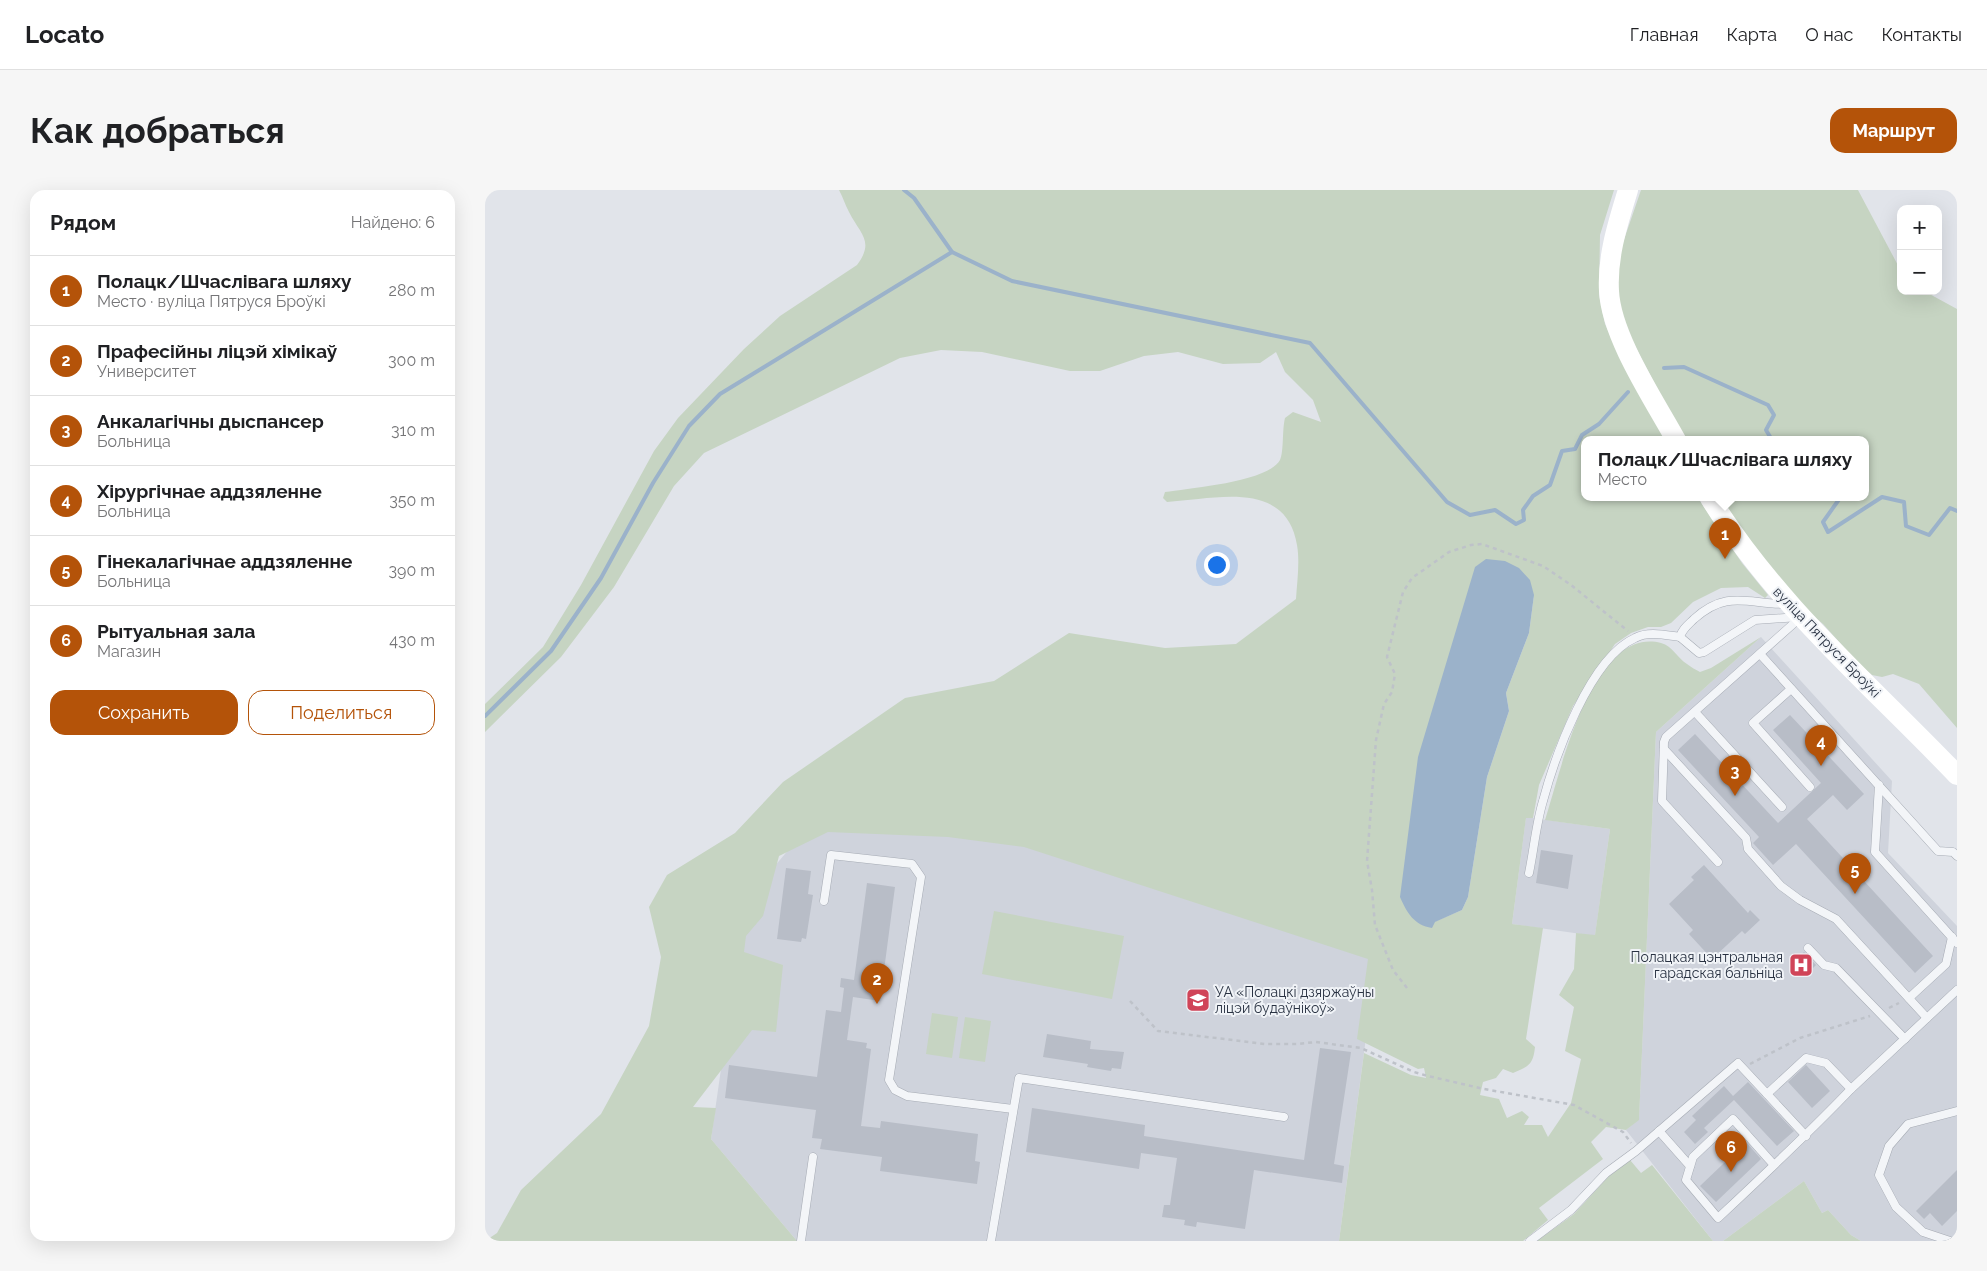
<!DOCTYPE html>
<html lang="ru">
<head>
<meta charset="utf-8">
<style>
	:root { --surface:#fff; --page:#f6f6f6; --text:#202124; --muted:#757577; --line:#e0e0e0; --accent:#b45309 }
	body { margin:0; font-family:Raleway,sans-serif; background:var(--page); color:var(--text) }
	.controls { position:absolute; right:15px; top:15px; display:grid; overflow:hidden; border-radius:10px; box-shadow:0 5px 20px #0002 }
	.controls button { width:45px; height:45px; display:grid; place-items:center; padding:0; border:0; border-bottom:1px solid var(--line); background:var(--surface); color:var(--text); font:25px sans-serif }
	.you { position:absolute; left:731px; top:374px; width:18px; height:18px; margin:-12px; border:4px solid #fff; border-radius:50%; background:#1a73e8; box-shadow:0 0 0 8px #1a73e833 }
	.badge { display:grid; place-items:center; width:32px; height:32px; border-radius:50%; background:var(--accent); color:#fff; font-size:16px; font-weight:700 }
	.pin { position:absolute; translate:-50% -41px; filter:drop-shadow(0 1px 2px #0008) }
	.pin::after { content:''; position:absolute; top:26px; width:18px; height:15px; background:inherit; clip-path:polygon(0 0,100% 0,50% 100%) }
	.popup { position:absolute; left:1096px; top:246px; width:288px; height:65px; box-sizing:border-box; display:grid; place-content:center; border-radius:10px; background:var(--surface); filter:drop-shadow(0 1px 4px #0005); font-size:16px; white-space:nowrap; color:var(--muted) }
	.popup b { font-size:19px; color:var(--text) }
	.popup::after { content:''; position:absolute; left:50%; top:100%; margin-left:-10px; border:10px solid transparent; border-top-color:var(--surface) }
	.list { margin:0; padding:0; list-style:none }
	h2 { display:flex; justify-content:space-between; align-items:center; height:65px; margin:0; padding:0 20px; font-size:21px }
	h2 small { font-size:16px; font-weight:400; color:var(--muted) }
	.list li { display:grid; grid-template-columns:32px 1fr auto; gap:15px; align-items:center; box-sizing:border-box; height:70px; padding:0 20px; border-top:1px solid var(--line) }
	.list b { display:block; font-size:19px; white-space:nowrap }
	.list p { margin:0; font-size:16px; white-space:nowrap; color:var(--muted) }
	.list em { font-size:16px; font-style:normal; color:var(--muted) }
	.actions { display:flex; gap:10px; padding:15px 20px }
	.actions a { flex:1; padding:11px 0; border:1px solid var(--accent); border-radius:15px; text-align:center; font-size:18px; color:var(--accent) }
	.actions .main { background:var(--accent); color:#fff }
	.map { position:relative; flex:none; width:1472px; height:1051px; overflow:hidden; border-radius:15px }
	header { display:flex; align-items:center; gap:30px; box-sizing:border-box; height:70px; padding:0 25px; background:var(--surface); border-bottom:1px solid var(--line) }
	header strong { font-size:24px }
	nav { display:flex; gap:28px; margin-inline-start:auto; font-size:18px }
	.intro { display:flex; align-items:center; justify-content:space-between; box-sizing:border-box; height:120px; padding:0 30px }
	h1 { margin:0; font-size:35px }
	.button { padding:12px 22px; border-radius:15px; background:var(--accent); color:#fff; font-size:18px; font-weight:700 }
	main { display:flex; gap:30px; padding:0 30px }
	aside { flex:1; background:var(--surface); border-radius:15px; box-shadow:0 5px 20px #0002 }
	.map>svg:first-child { display:block }
</style>
</head>
<body>
<header>
<strong>Locato</strong>
<nav><a>Главная</a><a>Карта</a><a>О нас</a><a>Контакты</a></nav>
</header>
<div class="intro"><h1>Как добраться</h1><a class="button">Маршрут</a></div>
<main>
<aside>
<h2>Рядом<small>Найдено: 6</small></h2>
<ul class="list">
<li><span class="badge">1</span><div><b>Полацк/Шчаслівага шляху</b><p>Место · вуліца Пятруся Броўкі</p></div><em>280 m</em></li>
<li><span class="badge">2</span><div><b>Прафесійны ліцэй хімікаў</b><p>Университет</p></div><em>300 m</em></li>
<li><span class="badge">3</span><div><b>Анкалагічны дыспансер</b><p>Больница</p></div><em>310 m</em></li>
<li><span class="badge">4</span><div><b>Хірургічнае аддзяленне</b><p>Больница</p></div><em>350 m</em></li>
<li><span class="badge">5</span><div><b>Гінекалагічнае аддзяленне</b><p>Больница</p></div><em>390 m</em></li>
<li><span class="badge">6</span><div><b>Рытуальная зала</b><p>Магазин</p></div><em>430 m</em></li>
</ul>
<div class="actions"><a class="main">Сохранить</a><a>Поделиться</a></div>
</aside>
<div class="map">
<svg width="1472" height="1051" viewBox="0 0 1472 1051">
	<rect width="100%" height="100%" fill="#e1e4ea"/>
	<g fill="#cfd3dc">
		<path d="M1276,447L1407,591L1403,663L1472,736V1051H1376L1366,1045L1343,1020L1337,1023L1319,991L1238,1051H1228L1141,940L1154,929L1171,542Z"/>
		<path d="M350,605L597,639L893,757L854,1051H312L226,949L260,711Z"/>
		<path d="M1041,627L1125,639L1110,746L1027,734Z"/>
	</g>
	<g fill="#c6d4c2" fill-rule="evenodd">
		<path d="M354,0H1129L1115,45L1114,104L1120,134L1135,167L1180,250H1100V308H1213L1257,373L1283,405L1280,408L1263,397L1236,398L1208,412L1186,433L1176,437H1163L1146,443L1130,454L1088,516L1054,595L1048,628H1041L1027,734L1058,738L1041,849L1050,857C1048,875 1044,876 1028,883L1018,879L1011,888L998,892L995,905L1014,909L1022,928L1037,921L1044,927L1039,935H1057L1063,947L1086,913L1096,869L1080,861L1089,817L1074,805L1089,779L1091,743L1110,745L1125,639L1060,630C1075,584 1107,435 1176,453C1188,456 1192,468 1202,474C1206,477 1211,480 1215,482L1226,478L1276,447L1171,542L1154,930L1141,940L1121,937L1106,952L1118,969L1054,1018L1063,1030L1038,1051H854L879,863L926,885L941,888L939,878L933,879L872,849L883,769L539,657L463,647L343,642L294,666L278,726L261,746L259,762L298,775L291,842L267,840L208,917L231,918L226,949L312,1051H0L12,1043L36,1000L116,924L164,836L176,767L164,717L182,685L250,643L298,592L420,508L509,491L584,443L680,458L751,454L811,409C812,392 815,372 812,355C801,289 731,309 682,312L678,308L680,302C705,298 783,292 795,270C799,262 797,239 800,228L808,222L836,232L828,210L800,182L791,162L775,173L738,174L693,162L659,166L615,181H585L497,162L456,160L415,168L219,263L189,296L129,397L76,467L0,542V514L58,457L96,395L169,261L193,228L259,159L295,126L372,75C390,51 375,44 364,22C360,15 358,7 354,0ZM1049,405L1044,443L1021,503L1024,521L1002,587L983,707L977,720L949,732Z"/>
		<path d="M1156,0H1373L1416,81V101H1439L1472,119V538L1434,494L1408,484L1397,487L1387,485L1373,473L1338,434L1309,410L1232,308H1380V250H1199L1136,129L1130,76Z"/>
		<path d="M509,721L639,746L627,809L497,784Z"/>
		<path d="M447,823L473,827L467,868L441,864Z"/>
		<path d="M480,827L506,831L500,872L474,868Z"/>
		<path d="M1145,970L1156,983L1167,975L1228,1051H1052L1089,1024L1123,987Z"/>
		<path d="M1319,991L1337,1023L1343,1020L1366,1045L1376,1051H1238Z"/>
	</g>
	<path fill="#9bb2ca" d="M1001,369L1020,371L1034,378L1045,390L1049,405L1044,443L1021,503L1024,521L1002,587L983,707L977,720L950,732L947,738C929,735 922,723 915,707L933,567L990,377Z"/>
	<g fill="none" stroke-linecap="round" stroke-linejoin="round">
		<g stroke="#9bb2ca" stroke-width="4">
			<path d="M419,0L429,8L467,62L527,91L825,153L962,312L985,325L1010,320L1031,334L1039,330L1038,320L1048,306L1065,295L1077,261L1090,259L1097,245L1114,234L1143,202"/>
			<path d="M1179,178L1199,177L1283,215L1289,225L1281,240L1287,250"/>
			<path d="M1355,308L1338,332L1343,342L1397,307L1419,312L1421,336L1444,345L1465,318L1472,321"/>
			<path d="M0,526L66,461L116,388L168,293L204,236L235,204L467,62"/>
		</g>
	</g>
	<g fill="#b8bdc7">
		<path d="M1305,525L1379,604L1362,620L1348,605L1322,629L1448,766L1430,783L1311,654L1288,675L1268,653L1274,647L1193,560L1210,544L1293,633L1336,593L1288,540Z"/>
		<path d="M1056,660L1088,665L1083,699L1051,693Z"/>
		<path d="M1219,675L1263,723L1265,720L1275,730L1260,744L1257,741L1227,769L1204,744L1208,740L1184,714L1209,690L1206,687Z"/>
		<path d="M301,678L326,681L323,704L328,705L321,749L317,748L316,752L292,749Z"/>
		<path d="M382,693L410,697L395,811L368,807L362,850L382,853L381,858L386,859L376,936L395,938L396,931L493,944L490,971L495,972L492,994L395,981L397,967L335,959L337,949L327,948L331,920L240,908L244,875L332,887L341,820L356,822L359,798L355,797L356,788L369,790Z"/>
		<path d="M1319,762L1331,775L1325,781L1312,769Z"/>
		<path d="M562,844L606,851L605,859L639,862L636,879L627,878L626,881L602,877L603,874L558,867Z"/>
		<path d="M835,858L866,862L849,974L859,976L857,993L769,980L760,1039L712,1032L711,1037L699,1035L700,1030L677,1027L679,1015H685L692,968L656,963L654,979L541,962L547,918L660,935L659,946L819,970Z"/>
		<path d="M1321,875L1345,901L1327,918L1303,892Z"/>
		<path d="M1263,892L1309,941L1292,956L1249,910L1219,938L1223,942L1210,954L1199,942L1211,930L1207,926L1239,896L1248,906Z"/>
		<path d="M1261,952L1276,969L1231,1012L1215,996Z"/>
		<path d="M1472,980V1021L1457,1036L1445,1023L1439,1029L1431,1021Z"/>
	</g>
	<g fill="none" stroke-linecap="round" stroke-linejoin="round">
		<g stroke="#a6abb4" stroke-width="9">
			<g id="lane">
				<path d="M1301,414C1263,414 1242,399 1209,429C1203,435 1197,439 1195,447L1214,463L1219,462L1270,430L1314,427"/>
				<path d="M1275,464L1453,661L1468,662L1472,666"/>
				<path d="M1306,499L1268,533L1325,597"/>
				<path d="M1210,522L1297,617"/>
				<path d="M1179,559L1261,648L1263,659L1296,696L1315,710L1351,729L1442,828"/>
				<path d="M1394,595L1390,662L1472,753"/>
				<path d="M1233,672L1177,611L1179,552L1181,547L1316,427"/>
				<path d="M1044,683C1049,659 1051,634 1058,611C1070,566 1105,468 1150,448C1163,441 1180,445 1195,447"/>
				<path d="M339,711L346,665L427,674L436,687L404,890L410,900L422,906L528,919"/>
				<path d="M1323,758L1339,775L1351,778L1420,849"/>
				<path d="M1424,808L1461,774L1467,747"/>
				<path d="M1282,904L1321,946"/>
				<path d="M1174,941L1205,976"/>
				<path d="M1289,975L1248,929L1208,967L1201,990L1233,1028C1278,986 1323,944 1366,899"/>
				<path d="M316,1051L328,967"/>
				<path d="M506,1051L534,888L799,927"/>
				<path d="M1045,1051L1086,1020L1121,983L1151,961L1253,873L1282,904L1321,868L1341,873L1366,899L1472,800"/>
				<path d="M1465,1051L1438,1042L1411,1017L1394,985L1404,956L1423,934L1472,921"/>
			</g>
		</g>
		<g stroke="#bec2c9" stroke-width="2.5" stroke-dasharray="4 4" stroke-linecap="butt">
			<path d="M922,798L908,780L890,735L887,700L882,671L891,550L899,514L907,502L910,484L902,467L918,402L927,388L964,362L986,355L997,354L1058,376L1086,395L1143,441"/>
			<path d="M645,811L673,841L780,854H812L831,852L876,858L929,882L943,886L999,899L1089,915L1138,942L1146,953"/>
			<path d="M1404,818L1414,813"/>
			<path d="M1265,874L1315,848L1385,826"/>
		</g>
		<use href="#lane" stroke="#f3f5f8" stroke-width="8"/>
		<g stroke="#fff" stroke-width="20">
			<path d="M1143,0C1133,33 1122,66 1124,101C1126,146 1169,210 1191,250"/>
			<path d="M1225,308C1290,414 1387,496 1472,585"/>
		</g>
	</g>
	<defs>
		<g id="hospital-square" transform="scale(1.25)"><rect x="-9" y="-9" width="18" height="18" rx="4" fill="#d04458" stroke="#f0f3f7"/><path d="M-5-5h3v3.5h4V-5h3V5h-3V1.5h-4V5h-3Z" fill="#fff"/></g>
		<g id="university-square" transform="scale(1.25)"><rect x="-9" y="-9" width="18" height="18" rx="4" fill="#d04458" stroke="#f0f3f7"/><path d="M0-5L7-2L0 1L-7-2ZM-4 1L0 2.5L4 1V4Q0 6-4 4Z" fill="#fff"/></g>
	</defs>
	<g fill-rule="evenodd">
		<use href="#hospital-square" x="1316" y="775"/>
		<use href="#university-square" x="713" y="810"/>
	</g>
	<g text-anchor="middle" dominant-baseline="central" stroke-width="4" stroke-linejoin="round" paint-order="stroke">
		<g font-size="14" fill="#293242" stroke="#f0f3f7">
			<text transform="translate(1342 452) rotate(46)">вуліца Пятруся Броўкі</text>
		</g>
		<g font-size="14" fill="#293242" stroke="#f0f3f7" text-anchor="end">
			<text x="1298" y="767">Полацкая цэнтральная<tspan x="1298" dy="16">гарадская бальніца</tspan></text>
			<text x="730" y="802" text-anchor="start">УА «Полацкі дзяржаўны<tspan x="730" dy="16">ліцэй будаўнікоў»</tspan></text>
		</g>
	</g>
</svg>
<div class="controls">
<button>+</button>
<button>−</button>
</div>
<div class="you"></div>
<div class="pin badge" style="left:1240px;top:369px">1</div>
<div class="popup"><b>Полацк/Шчаслівага шляху</b>Место</div>
<div class="pin badge" style="left:392px;top:814px">2</div>
<div class="pin badge" style="left:1250px;top:606px">3</div>
<div class="pin badge" style="left:1336px;top:576px">4</div>
<div class="pin badge" style="left:1370px;top:704px">5</div>
<div class="pin badge" style="left:1246px;top:982px">6</div>
</div>
</main>
</body>
</html>
